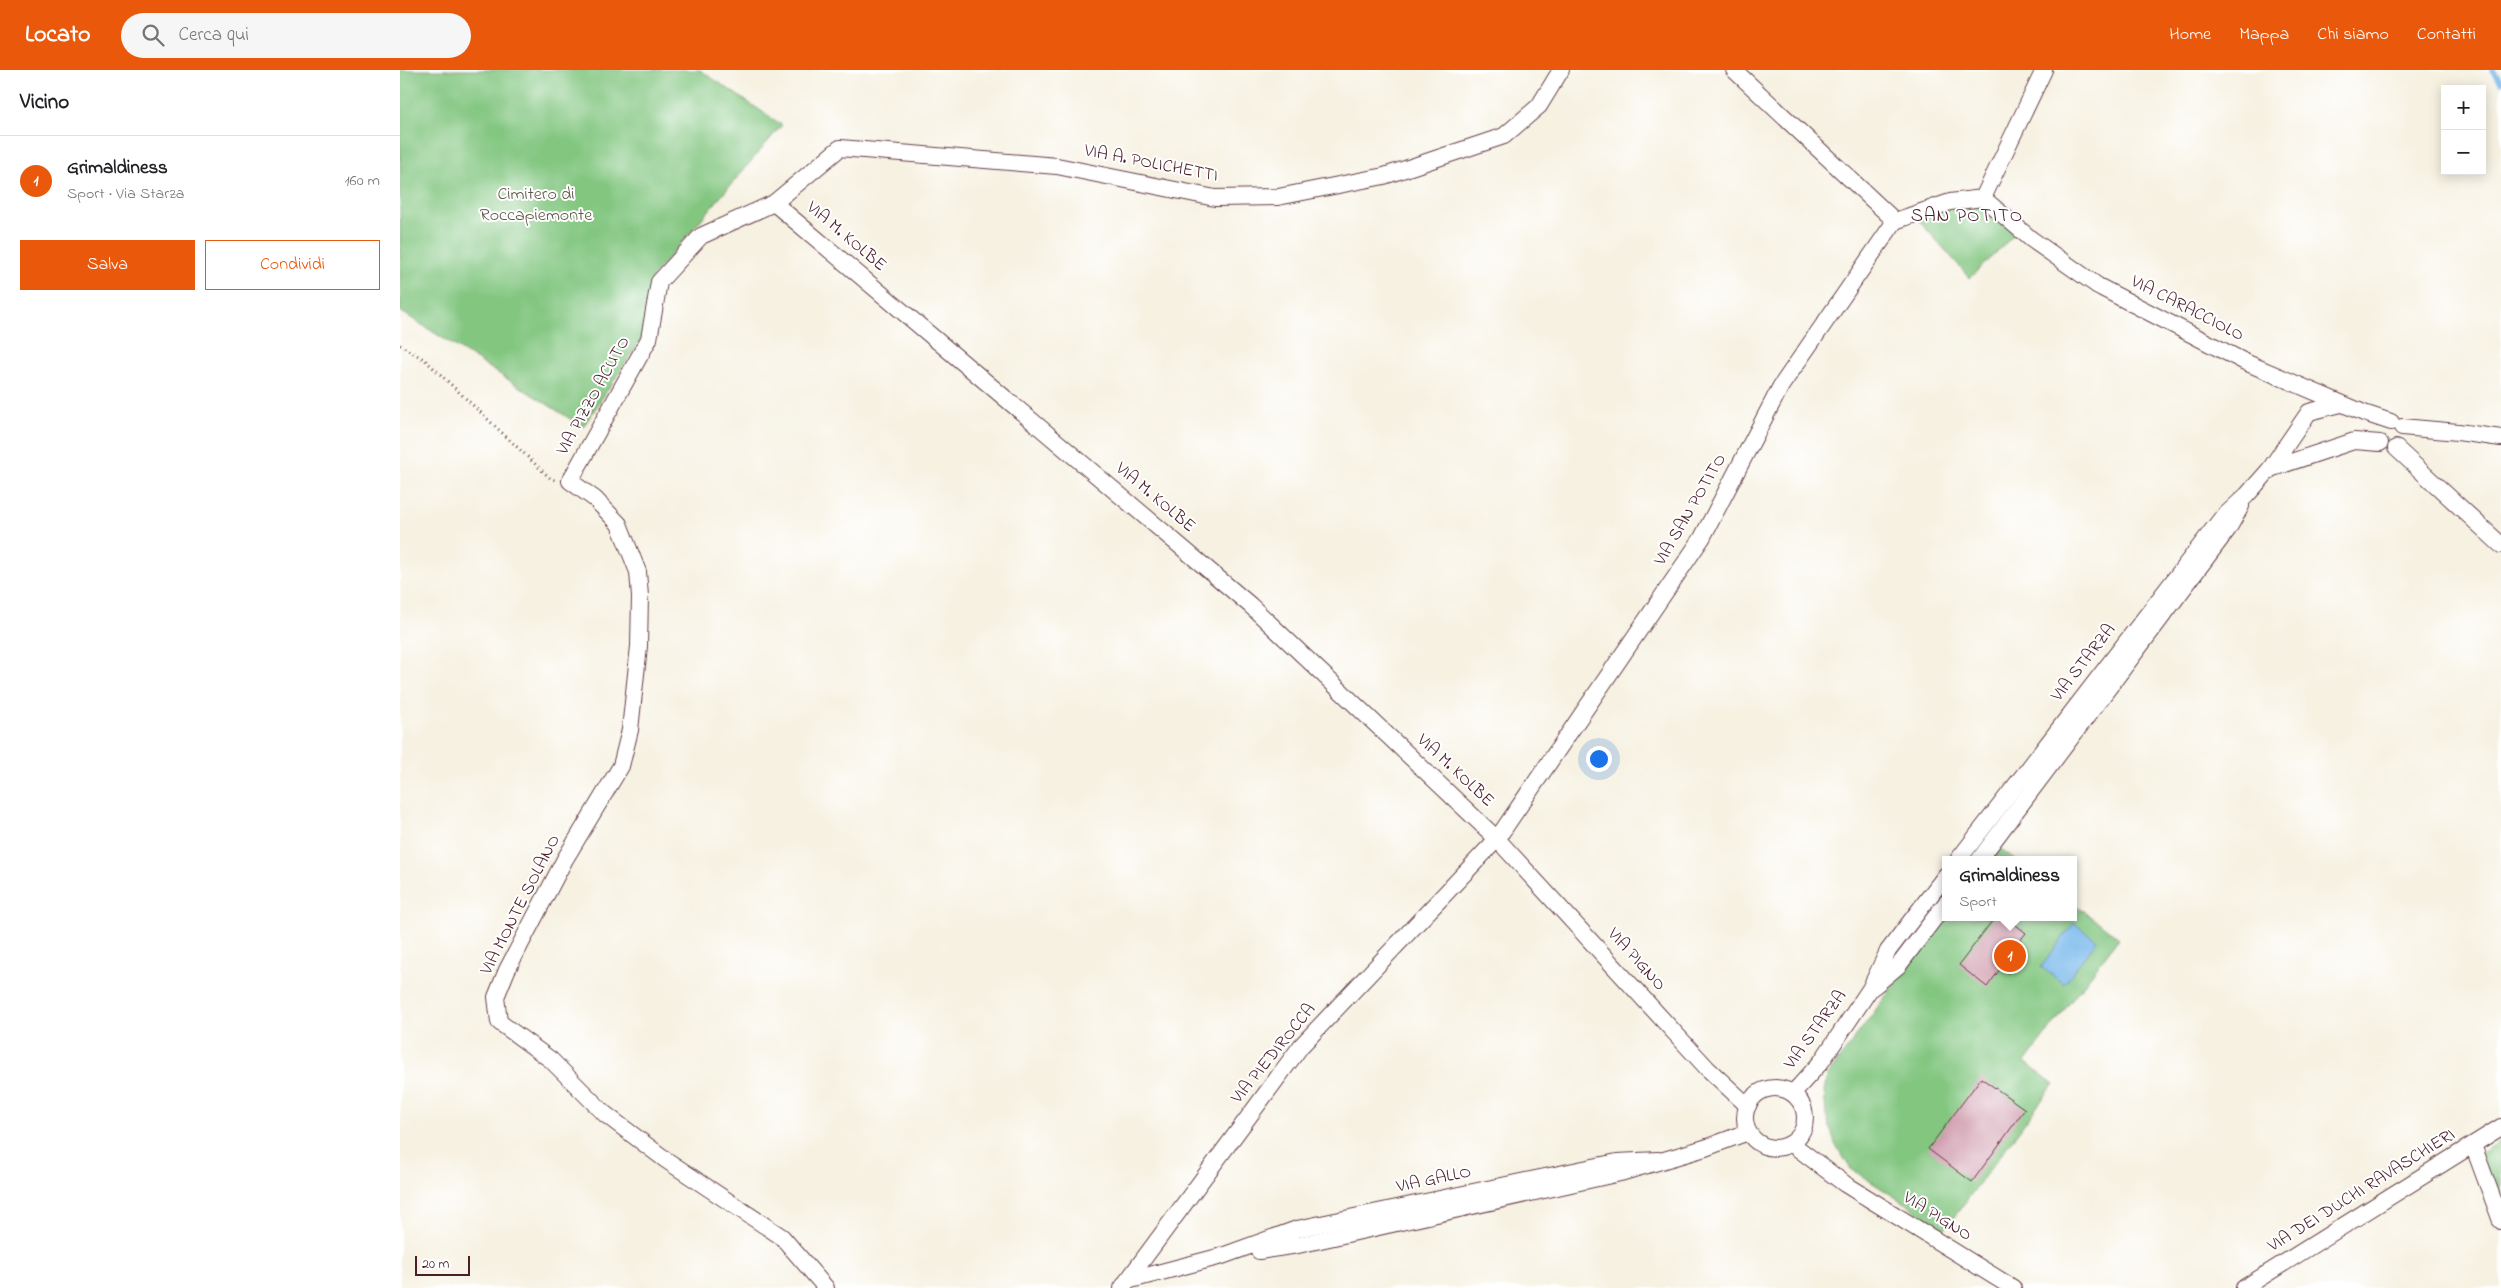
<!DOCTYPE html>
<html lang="it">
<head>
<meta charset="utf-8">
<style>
	:root { --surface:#fff; --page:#f6f6f6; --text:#202124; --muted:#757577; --line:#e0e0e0; --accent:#ea580c }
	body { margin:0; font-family:"Indie Flower",sans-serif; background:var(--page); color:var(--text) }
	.controls { position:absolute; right:15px; top:15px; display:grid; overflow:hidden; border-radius:0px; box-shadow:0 2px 12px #0003 }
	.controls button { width:45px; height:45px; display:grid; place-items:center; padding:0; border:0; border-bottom:1px solid var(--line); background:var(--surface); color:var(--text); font:25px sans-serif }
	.scale { position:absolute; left:15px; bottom:12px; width:55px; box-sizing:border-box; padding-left:5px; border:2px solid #4a1f2b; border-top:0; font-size:14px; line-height:18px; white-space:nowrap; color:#4a1f2b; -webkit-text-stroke:4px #fff; paint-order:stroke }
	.you { position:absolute; left:1198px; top:688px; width:18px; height:18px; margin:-12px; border:4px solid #fff; border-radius:50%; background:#1a73e8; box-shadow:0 0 0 8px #1a73e833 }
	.badge { display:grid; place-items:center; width:32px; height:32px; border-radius:50%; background:var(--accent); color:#fff; font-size:16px; font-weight:700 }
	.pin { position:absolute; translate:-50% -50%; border:2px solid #fff; box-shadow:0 1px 5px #0006 }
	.popup { position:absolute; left:1542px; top:786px; width:135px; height:65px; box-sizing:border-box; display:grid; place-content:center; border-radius:0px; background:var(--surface); filter:drop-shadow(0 1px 4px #0005); font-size:16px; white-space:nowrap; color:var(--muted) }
	.popup b { font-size:19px; color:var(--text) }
	.popup::after { content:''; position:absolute; left:50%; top:100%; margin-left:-10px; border:10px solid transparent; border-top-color:var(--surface) }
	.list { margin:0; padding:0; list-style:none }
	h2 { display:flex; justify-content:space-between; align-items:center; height:65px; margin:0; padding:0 20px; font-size:21px }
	h2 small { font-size:16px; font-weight:400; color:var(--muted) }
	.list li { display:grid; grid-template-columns:32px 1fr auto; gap:15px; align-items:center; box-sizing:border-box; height:90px; padding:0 20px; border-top:1px solid var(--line) }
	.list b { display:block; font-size:19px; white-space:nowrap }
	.list p { margin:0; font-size:16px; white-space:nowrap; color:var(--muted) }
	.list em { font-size:16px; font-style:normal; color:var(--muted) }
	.actions { display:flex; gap:10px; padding:15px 20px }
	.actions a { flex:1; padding:11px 0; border:1px solid var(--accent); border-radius:0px; text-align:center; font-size:18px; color:var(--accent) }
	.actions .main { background:var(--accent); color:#fff }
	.icon { flex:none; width:28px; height:28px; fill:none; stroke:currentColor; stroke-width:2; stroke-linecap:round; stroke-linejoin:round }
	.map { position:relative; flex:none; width:2101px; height:1218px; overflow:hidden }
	header { display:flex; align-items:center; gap:30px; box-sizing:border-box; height:70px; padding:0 25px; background:var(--accent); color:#fff }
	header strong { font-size:24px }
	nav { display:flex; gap:28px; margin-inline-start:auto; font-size:18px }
	.search { width:350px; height:45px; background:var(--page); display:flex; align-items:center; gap:12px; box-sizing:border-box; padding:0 18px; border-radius:28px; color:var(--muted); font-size:19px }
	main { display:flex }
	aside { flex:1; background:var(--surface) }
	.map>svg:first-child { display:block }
</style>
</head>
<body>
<header>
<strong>Locato</strong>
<div class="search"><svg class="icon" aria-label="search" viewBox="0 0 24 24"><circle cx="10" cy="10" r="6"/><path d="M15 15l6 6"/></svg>Cerca qui</div>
<nav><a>Home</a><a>Mappa</a><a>Chi siamo</a><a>Contatti</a></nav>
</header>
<main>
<aside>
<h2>Vicino<small></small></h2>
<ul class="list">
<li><span class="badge">1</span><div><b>Grimaldiness</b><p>Sport · Via Starza</p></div><em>160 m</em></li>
</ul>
<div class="actions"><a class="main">Salva</a><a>Condividi</a></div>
</aside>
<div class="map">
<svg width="2101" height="1218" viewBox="0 0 2101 1218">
	<rect width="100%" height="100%" fill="#fff"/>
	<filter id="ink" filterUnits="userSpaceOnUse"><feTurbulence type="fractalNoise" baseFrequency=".02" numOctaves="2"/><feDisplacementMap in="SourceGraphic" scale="10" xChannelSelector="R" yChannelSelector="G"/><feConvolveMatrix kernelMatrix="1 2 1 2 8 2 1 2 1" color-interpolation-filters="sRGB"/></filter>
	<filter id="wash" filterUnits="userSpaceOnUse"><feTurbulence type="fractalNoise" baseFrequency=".0096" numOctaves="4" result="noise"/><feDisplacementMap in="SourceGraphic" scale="20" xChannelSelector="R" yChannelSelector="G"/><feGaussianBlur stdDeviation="1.12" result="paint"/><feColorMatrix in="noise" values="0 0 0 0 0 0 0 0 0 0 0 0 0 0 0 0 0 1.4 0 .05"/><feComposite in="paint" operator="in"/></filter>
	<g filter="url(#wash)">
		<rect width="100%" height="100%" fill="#f6f1e1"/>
		<g fill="#82c680" stroke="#667256">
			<path d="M0,0H300L382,55L252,207L242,268L183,357L0,241Z"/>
			<path d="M1583,128L1620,159L1570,208L1514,145Z"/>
			<path d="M1597,776L1616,790H1587Z"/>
			<path d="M1674,834L1719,868L1625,992L1654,1014L1545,1159L1451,1099L1435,1074L1426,1045L1424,1021L1427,1006L1546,844V847H1674Z"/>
			<path d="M2101,1071V1151L2077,1086Z"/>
		</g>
		<path fill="#76b7eb" stroke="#606b8b" d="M1674,853L1697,870L1664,914L1641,897Z"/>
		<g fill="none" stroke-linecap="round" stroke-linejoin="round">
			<path stroke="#76b7eb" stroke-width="5.5" d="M2093,0L2101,12"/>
		</g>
		<g id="blocks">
			<g fill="#d19fb0">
				<path d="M1595,847H1606L1626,863L1610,883L1618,889L1608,903L1601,898L1587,917L1559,895Z"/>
				<path d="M1581,1008L1625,1039L1572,1112L1528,1079Z"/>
			</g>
		</g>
	</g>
	<g filter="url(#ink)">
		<use href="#blocks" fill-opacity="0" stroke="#643e46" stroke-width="1"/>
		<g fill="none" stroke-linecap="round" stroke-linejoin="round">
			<g stroke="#643e46" stroke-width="18">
				<g id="street">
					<path d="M1334,0L1495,151"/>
					<path d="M1583,128L1631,169L1698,216L1845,292L1964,343L1991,352"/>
					<path d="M1583,128L1644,0"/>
					<path d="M374,133L850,535L1097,769L1307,998L1348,1036"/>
					<path d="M2002,357L2058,362L2101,368"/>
					<path d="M1996,378L2101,475"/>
					<path d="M1870,399L1954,371L1980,373"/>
					<path d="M1558,790L1821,449L1847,425L1870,399L1909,342L1941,334"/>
					<path d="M1579,790L1828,459L1841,436"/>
					<path d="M1474,916L1499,895L1546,833"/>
					<circle cx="1375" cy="1048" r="30"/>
					<path d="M1393,1023L1421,992L1470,919L1488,881L1546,805"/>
					<path d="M1392,1074L1445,1114L1613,1218"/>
					<path d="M2073,1075L2101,1151"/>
					<path d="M859,1181L898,1175L1220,1103L1305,1078L1348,1062"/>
					<path d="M727,1211L822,1186L897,1159L1217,1092L1258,1090"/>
					<path d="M426,1218L382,1167L266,1090L205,1044L151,990L99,952L96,927L107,900L165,789L221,696L230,660L239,576L240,526L238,502L219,454L195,429L170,411L249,269L259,212L301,166L374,133L440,78L657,96L815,128L878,127L984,106L1104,66L1139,36L1161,0"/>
					<path d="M722,1218L901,976L1097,769L1302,468L1381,316L1495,151L1550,132L1583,128"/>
					<path d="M1844,1218L2101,1057"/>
				</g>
			</g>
			<path stroke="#643e46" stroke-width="3" stroke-dasharray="1 4" stroke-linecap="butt" d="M0,275L25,290L151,409L155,410"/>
			<use href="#street" stroke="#fff" stroke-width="16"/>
		</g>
	</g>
	<g text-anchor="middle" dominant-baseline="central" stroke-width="4" stroke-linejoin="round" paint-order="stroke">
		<g font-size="18" fill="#4a1f2b" stroke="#fff">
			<text transform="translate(751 94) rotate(11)">VIA A. POLICHETTI</text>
			<text transform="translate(446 167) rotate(40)">VIA M. KOLBE</text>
			<text transform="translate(1787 239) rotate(27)">VIA CARACCIOLO</text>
			<text transform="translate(194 326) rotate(-61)">VIA PIZZO ACUTO</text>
			<text transform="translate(755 428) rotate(40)">VIA M. KOLBE</text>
			<text transform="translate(1291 440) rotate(-60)">VIA SAN POTITO</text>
			<text transform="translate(1684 593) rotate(-52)">VIA STARZA</text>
			<text transform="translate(1055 701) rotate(43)">VIA M. KOLBE</text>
			<text transform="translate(121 835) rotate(-63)">VIA MONTE SOLANO</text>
			<text transform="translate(1236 890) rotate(48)">VIA PIGNO</text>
			<text transform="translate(1416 960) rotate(-54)">VIA STARZA</text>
			<text transform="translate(874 984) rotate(-51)">VIA PIEDIROCCA</text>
			<text transform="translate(1034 1110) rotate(-12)">VIA GALLO</text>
			<text transform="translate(1962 1121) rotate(-32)">VIA DEI DUCHI RAVASCHIERI</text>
			<text transform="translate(1537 1147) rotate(32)">VIA PIGNO</text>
		</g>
		<g font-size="18" fill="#5e5949" stroke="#fff">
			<text x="136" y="125">Cimitero di<tspan x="136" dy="21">Roccapiemonte</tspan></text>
		</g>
		<g font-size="19" letter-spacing="1" fill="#4a1f2b" stroke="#fff">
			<text x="1567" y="146">SAN POTITO</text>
		</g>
	</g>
</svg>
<div class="controls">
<button>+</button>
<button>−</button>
</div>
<div class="scale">20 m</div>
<div class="you"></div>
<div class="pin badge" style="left:1610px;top:886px">1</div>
<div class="popup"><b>Grimaldiness</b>Sport</div>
</div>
</main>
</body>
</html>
